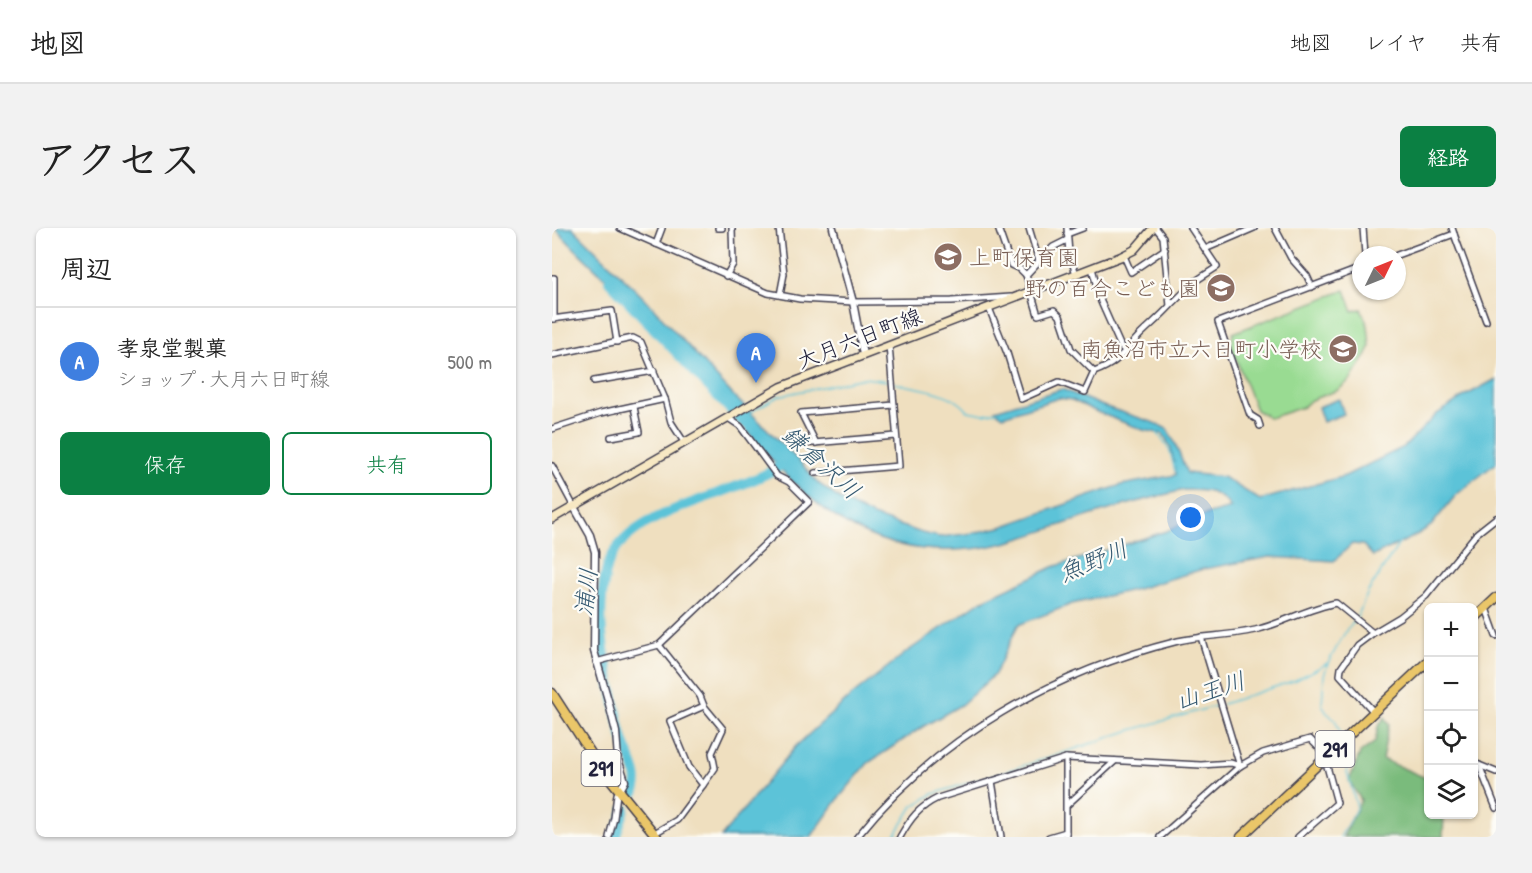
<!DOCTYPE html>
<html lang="ja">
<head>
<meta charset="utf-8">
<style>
	:root { --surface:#fff; --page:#f2f2f2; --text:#222; --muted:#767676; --line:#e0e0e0; --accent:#0b8043 }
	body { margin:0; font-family:"Patrick Hand","Klee One",sans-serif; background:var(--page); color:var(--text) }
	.controls { position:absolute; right:18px; bottom:18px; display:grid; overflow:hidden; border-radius:9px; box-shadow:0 2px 4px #0004 }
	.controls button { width:54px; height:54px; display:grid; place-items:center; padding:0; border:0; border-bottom:2px solid var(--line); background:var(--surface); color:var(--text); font:30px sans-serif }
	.compass { position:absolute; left:800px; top:18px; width:54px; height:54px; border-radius:50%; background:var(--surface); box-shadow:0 2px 4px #0004; rotate:47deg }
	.you { position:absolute; left:639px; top:290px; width:21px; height:21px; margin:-15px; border:4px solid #fff; border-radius:50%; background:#1a73e8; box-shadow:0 0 0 9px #1a73e833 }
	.badge { display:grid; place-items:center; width:39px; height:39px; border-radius:50%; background:var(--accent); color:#fff; font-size:20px; font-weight:700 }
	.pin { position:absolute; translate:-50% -50px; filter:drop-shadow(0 2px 3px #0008) }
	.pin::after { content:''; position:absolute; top:32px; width:21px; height:18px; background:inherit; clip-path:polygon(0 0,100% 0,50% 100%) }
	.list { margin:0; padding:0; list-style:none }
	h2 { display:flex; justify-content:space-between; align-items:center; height:78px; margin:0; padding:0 24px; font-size:26px }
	h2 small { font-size:20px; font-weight:400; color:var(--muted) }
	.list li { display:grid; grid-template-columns:39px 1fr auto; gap:18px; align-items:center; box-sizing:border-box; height:108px; padding:0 24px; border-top:2px solid var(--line) }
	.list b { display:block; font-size:22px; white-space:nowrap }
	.list p { margin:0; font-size:20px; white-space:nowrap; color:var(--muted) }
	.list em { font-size:20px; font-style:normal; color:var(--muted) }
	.actions { display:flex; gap:12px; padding:18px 24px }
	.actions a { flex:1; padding:14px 0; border:2px solid var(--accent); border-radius:9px; text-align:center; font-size:21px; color:var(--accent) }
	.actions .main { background:var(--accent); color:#fff }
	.icon { flex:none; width:33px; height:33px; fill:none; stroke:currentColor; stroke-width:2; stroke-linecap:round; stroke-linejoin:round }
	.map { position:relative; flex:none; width:944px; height:609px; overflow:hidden; border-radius:9px }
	header { display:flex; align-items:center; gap:36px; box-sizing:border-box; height:84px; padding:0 30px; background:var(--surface); border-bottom:2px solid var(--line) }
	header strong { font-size:28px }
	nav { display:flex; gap:33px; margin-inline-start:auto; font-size:21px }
	.intro { display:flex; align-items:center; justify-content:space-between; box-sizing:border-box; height:144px; padding:0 36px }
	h1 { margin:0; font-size:42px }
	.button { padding:15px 27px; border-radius:9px; background:var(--accent); color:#fff; font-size:21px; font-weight:700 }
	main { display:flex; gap:36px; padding:0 36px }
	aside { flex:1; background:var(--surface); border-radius:9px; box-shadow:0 2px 4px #0004 }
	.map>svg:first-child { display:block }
</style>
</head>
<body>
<header>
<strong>地図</strong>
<nav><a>地図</a><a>レイヤ</a><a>共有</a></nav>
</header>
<div class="intro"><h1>アクセス</h1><a class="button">経路</a></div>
<main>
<aside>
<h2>周辺<small></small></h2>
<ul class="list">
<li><span class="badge" style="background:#3f7fe0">A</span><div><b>孝泉堂製菓</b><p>ショップ · 大月六日町線</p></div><em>500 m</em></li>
</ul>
<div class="actions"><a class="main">保存</a><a>共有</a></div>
</aside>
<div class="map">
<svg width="944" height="609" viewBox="0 0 944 609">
	<rect width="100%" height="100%" fill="#fdfcf7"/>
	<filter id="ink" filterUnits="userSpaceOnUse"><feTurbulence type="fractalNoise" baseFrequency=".0167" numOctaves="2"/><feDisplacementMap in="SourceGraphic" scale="12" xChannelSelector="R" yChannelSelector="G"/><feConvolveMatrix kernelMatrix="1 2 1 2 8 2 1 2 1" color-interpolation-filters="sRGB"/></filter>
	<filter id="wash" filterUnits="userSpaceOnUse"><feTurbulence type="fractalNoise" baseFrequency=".008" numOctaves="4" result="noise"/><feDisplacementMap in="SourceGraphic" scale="24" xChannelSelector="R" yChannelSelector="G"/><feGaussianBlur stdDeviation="1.35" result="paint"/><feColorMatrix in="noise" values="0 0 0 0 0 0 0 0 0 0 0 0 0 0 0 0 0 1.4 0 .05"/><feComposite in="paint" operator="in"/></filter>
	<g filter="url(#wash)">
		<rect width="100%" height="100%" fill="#efdfbf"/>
		<path fill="#99db92" stroke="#5e7e66" stroke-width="1.5" d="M793,62L801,83L809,81L816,98L818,119L815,127L798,152L786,162L759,172L751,179L718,190L704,182L679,118L681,105Z"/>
		<path fill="#7abb7c" stroke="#4e6e5c" stroke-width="1.5" d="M833,489L837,497L830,531L876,551V586L892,587L891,609H791L809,572L797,553L808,525L823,514L826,498Z"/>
		<g fill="#5bc3d8" stroke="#3e728a" stroke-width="1.5">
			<path d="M3,0H21L97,75L180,166L250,236L265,254L289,272L321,288L370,305L388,309L421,305L449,299L569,257L624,247L619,220L611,206L591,202L545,184L520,172L507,170L451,188L443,182L510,161L551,178L603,195L615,201L623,215L635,245L671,249L708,272L793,248L852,219L885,186L909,170L944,151V235L904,267L879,298L861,309L821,328L811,317L800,316L782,333L718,329L651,341L585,361L520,376L466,397L443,446L409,477L372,498L316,535L287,570L259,609H169L244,518L299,468L356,423L429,373L501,339L615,303L642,290L679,280C667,262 652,262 632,262C593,271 555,282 518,294C484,305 453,318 418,321C315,331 257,278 196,204C189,195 183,184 175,174C164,160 150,148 137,135C121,117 105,99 88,82C59,55 29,29 3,0Z"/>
			<path d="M787,171L792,186L771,194L766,179Z"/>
		</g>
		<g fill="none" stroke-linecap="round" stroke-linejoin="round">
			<g stroke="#5bc3d8" stroke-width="1.5">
				<path d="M342,155C366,161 399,162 416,183L432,186L446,183"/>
				<path d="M199,184L226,168L312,150L337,153"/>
				<path d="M605,204L618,223L623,243"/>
				<path d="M671,476L744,452L776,435"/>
				<path d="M790,508L783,492L774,484L770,476L772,447L776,435L795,401L804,392L816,364L848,314"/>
				<path d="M342,609L361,578L381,566L499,529L576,503L667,477"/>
				<path d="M788,609L805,579L795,544L794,520"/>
			</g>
			<g stroke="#5bc3d8" stroke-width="10">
				<path d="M57,53L137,138L187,191L198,199"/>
				<path d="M81,567C92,549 76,529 71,511C67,496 64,481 61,466C51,422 44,389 54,344C67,278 187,271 235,233"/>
				<path d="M63,609L73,581"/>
			</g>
		</g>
	</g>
	<g filter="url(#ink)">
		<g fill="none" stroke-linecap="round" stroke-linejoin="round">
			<g stroke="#413e4f" stroke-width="8">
				<g id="minor">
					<path d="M68,0L216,65L248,71L301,74L400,73L459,69"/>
					<path d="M166,0H170"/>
					<path d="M227,0L232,46L228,67"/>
					<path d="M446,0L459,37L468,41L474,47"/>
					<path d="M515,0L517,25L524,46"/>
					<path d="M723,0L739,30L755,48L760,59"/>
					<path d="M811,0L813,27"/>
					<path d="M515,6L531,0"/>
					<path d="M902,6L934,93"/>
					<path d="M104,16L110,0"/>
					<path d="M653,21L702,0"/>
					<path d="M845,27L902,6L900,0"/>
					<path d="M572,28L579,44L613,21"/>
					<path d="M487,33L501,19L515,12"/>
					<path d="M540,40L549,74L569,119L574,123"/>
					<path d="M174,48L181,36L180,0"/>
					<path d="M0,50H2V91"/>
					<path d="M618,78L642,54L665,39L639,0"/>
					<path d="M437,80L455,125L469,171L507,154L533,164L542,144L519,121L508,88L502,82L486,87L474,47L487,33L477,0"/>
					<path d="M0,91L60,83L65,114"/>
					<path d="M0,127L81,110L89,114L113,171L119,194L132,214"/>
					<path d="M542,144C565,136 571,125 587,108C597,98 608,89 618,78L611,9L604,0"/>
					<path d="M42,153L102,143"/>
					<path d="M708,198L706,192L698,187L666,94L809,40"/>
					<path d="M0,201L49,185L113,171"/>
					<path d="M59,209L87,204L82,179"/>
					<path d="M264,215L249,185L342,177"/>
					<path d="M238,217L344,208"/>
					<path d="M0,238L22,279"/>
					<path d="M263,245L347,238L337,117"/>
					<path d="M934,380L944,408"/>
					<path d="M649,409L688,538"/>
					<path d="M44,434L107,417L257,274L237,254L225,248L188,198L176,190"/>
					<path d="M822,484L788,447L789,440L805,417L821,405L848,389L874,368L925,305L944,290"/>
					<path d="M922,535L944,544"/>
					<path d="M927,537L944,580"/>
					<path d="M440,553L449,609"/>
					<path d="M151,557L163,540L160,525L171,501L152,478"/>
					<path d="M515,577L563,533"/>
					<path d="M106,603L125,592L151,557L137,539L118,493L152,478L148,468L107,417"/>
					<path d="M57,609L62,590L65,566L67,564"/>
					<path d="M305,609C386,508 502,444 626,413C652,407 681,408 707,401C733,394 757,380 784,375L821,405"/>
					<path d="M348,609C358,591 367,579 386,570L514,530L649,537L679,535L688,538"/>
					<path d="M497,609L514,604"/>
					<path d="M514,609V530"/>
					<path d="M608,609L688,538L711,525L758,511L775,528"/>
					<path d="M746,609L785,575L773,531"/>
				</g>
			</g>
			<g stroke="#413e4f" stroke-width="9">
				<g id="tertiary">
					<path d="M281,0L301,74L311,127"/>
					<path d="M22,279L38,307L43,324L42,423L56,472L64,504L66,531L73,553L67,564"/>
				</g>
			</g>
			<g stroke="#413e4f" stroke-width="10">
				<path id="secondary" d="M0,291L229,159L568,29L582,22L601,0"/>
			</g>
			<g stroke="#413e4f" stroke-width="11">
				<g id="trunk">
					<path d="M922,391L944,370"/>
					<path d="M0,465L46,536L105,609"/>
					<path d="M689,609L876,433"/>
				</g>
			</g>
			<use href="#minor" stroke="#fff" stroke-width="5"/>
			<use href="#tertiary" stroke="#fff" stroke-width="6"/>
			<use href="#secondary" stroke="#f7e8c3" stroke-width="7"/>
			<use href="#trunk" stroke="#eac669" stroke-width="8"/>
		</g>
	</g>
	<defs>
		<g id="school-disc" transform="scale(1.5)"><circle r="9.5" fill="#8d6e63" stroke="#fdfcf7"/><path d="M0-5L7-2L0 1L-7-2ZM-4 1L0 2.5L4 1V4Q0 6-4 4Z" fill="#fff"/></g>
	</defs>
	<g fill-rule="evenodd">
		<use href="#school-disc" x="396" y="29"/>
		<use href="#school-disc" x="669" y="60"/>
		<use href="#school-disc" x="791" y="121"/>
	</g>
	<g text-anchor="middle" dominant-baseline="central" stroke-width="4.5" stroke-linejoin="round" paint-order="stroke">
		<g fill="#fdfcf7" stroke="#646373" stroke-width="1.5">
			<rect x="763.5" y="503" width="39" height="36" rx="4.5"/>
			<rect x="29.5" y="522" width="39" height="36" rx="4.5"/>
		</g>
		<g font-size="21" font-weight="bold" fill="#22223b">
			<text x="783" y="521">291</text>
			<text x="49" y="540">291</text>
		</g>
		<g font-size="22" fill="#785e54" stroke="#fdfcf7" text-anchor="end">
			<text x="417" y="29" text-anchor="start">上町保育園</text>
			<text x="648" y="60">野の百合こども園</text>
			<text x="770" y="121">南魚沼市立六日町小学校</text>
		</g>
		<g font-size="22" fill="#22223b" stroke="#fdfcf7">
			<text transform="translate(307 110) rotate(-21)">大月六日町線</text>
		</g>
		<g font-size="24" font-style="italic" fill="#365a72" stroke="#fdfcf7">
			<text transform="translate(270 234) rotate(42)">鎌倉沢川</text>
			<text transform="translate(541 332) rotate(-22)">魚野川</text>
			<text transform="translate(33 364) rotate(-83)">浦川</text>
			<text transform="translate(658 462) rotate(-18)">山王川</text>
		</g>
	</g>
</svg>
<div class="controls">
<button>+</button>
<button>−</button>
<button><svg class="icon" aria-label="locate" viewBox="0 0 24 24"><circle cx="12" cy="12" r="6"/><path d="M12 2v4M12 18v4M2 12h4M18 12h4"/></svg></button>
<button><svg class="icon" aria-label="layers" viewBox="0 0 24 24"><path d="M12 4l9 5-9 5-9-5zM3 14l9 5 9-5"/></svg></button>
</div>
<svg class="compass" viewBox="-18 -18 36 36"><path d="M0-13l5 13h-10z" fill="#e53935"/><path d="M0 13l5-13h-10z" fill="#767676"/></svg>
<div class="you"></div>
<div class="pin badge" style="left:204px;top:155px;background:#3f7fe0">A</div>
</div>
</main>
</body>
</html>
